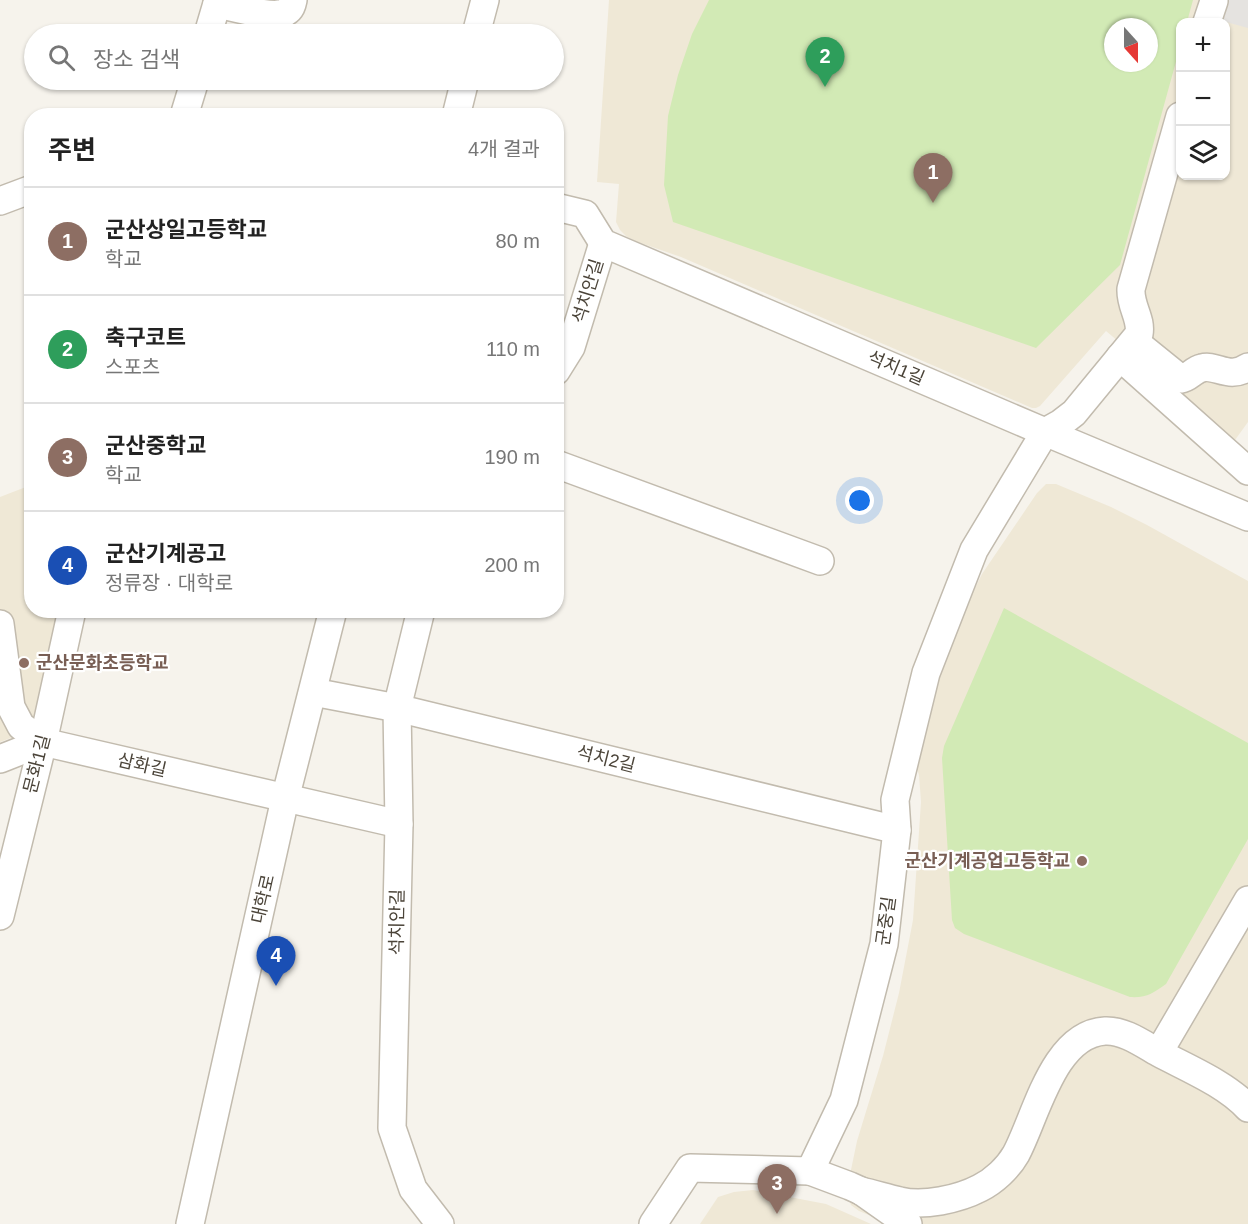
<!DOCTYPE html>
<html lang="ko">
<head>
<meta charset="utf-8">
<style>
	:root { --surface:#fff; --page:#f6f6f6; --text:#222; --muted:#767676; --line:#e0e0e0; --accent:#111827 }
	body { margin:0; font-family:Arial,"Noto Sans KR",sans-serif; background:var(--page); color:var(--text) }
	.controls { position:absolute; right:18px; top:18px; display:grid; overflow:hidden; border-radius:12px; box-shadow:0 2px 4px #0004 }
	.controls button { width:54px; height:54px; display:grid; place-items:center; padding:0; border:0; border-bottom:2px solid var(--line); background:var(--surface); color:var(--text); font:30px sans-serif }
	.compass { position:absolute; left:1104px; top:18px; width:54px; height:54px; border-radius:50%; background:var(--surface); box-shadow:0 2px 4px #0004; rotate:159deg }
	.you { position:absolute; left:860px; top:501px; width:21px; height:21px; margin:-15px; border:4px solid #fff; border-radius:50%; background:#1a73e8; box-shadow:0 0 0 9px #1a73e833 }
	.badge { display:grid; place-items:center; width:39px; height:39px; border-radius:50%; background:var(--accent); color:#fff; font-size:20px; font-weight:700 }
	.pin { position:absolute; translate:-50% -50px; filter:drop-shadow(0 2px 3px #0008) }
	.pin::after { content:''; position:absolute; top:32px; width:21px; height:18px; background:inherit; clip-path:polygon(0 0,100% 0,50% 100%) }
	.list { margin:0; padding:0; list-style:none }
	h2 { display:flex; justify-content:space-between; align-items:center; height:78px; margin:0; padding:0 24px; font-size:26px }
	h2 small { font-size:20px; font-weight:400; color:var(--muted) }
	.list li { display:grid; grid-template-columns:39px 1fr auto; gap:18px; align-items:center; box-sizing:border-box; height:108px; padding:0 24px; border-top:2px solid var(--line) }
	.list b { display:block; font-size:22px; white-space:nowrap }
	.list p { margin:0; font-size:20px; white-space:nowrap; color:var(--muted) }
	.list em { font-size:20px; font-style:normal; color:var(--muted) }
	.icon { flex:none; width:33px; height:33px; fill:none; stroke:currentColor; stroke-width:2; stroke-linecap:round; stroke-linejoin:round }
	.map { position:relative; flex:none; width:1248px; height:1224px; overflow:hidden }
	.search { position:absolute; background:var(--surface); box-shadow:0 2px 4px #0004; left:24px; top:24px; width:540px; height:66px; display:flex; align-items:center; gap:15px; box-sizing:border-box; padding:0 21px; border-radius:33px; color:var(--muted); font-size:22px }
	.panel { position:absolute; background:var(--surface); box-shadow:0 2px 4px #0004; left:24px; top:108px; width:540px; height:510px; border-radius:24px }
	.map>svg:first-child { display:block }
</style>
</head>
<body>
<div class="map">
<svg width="1248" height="1224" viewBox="0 0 1248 1224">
	<rect width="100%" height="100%" fill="#f6f3ec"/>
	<g fill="#efe8d6" fill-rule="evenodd">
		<path d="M609,0H1248V422L1235,440L1106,331L1040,406L1036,408H1032L681,257L635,241L626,236L620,230L616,222L619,184L597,182ZM1180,22H1226V176H1180ZM1113,27H1149V63H1113Z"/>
		<path d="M1046,484H1056L1111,507L1147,525L1248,581V1224H891L859,1211L851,1205L848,1196L847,1189L857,1141L883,1056L899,993L913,920L921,802L919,775L914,760L913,745L972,594L982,574L1037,493Z"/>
		<path d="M31,485L32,610L58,611L37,716L24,733L0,742V497Z"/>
		<path d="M753,1190L826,1204L871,1224H700L718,1197L734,1192Z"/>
	</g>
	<g fill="#d2eab5" fill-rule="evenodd">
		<path d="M709,0H1193L1187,22H1180V47L1120,265L1036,348L673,222L664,185L668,116L678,75L692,34ZM1113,27H1149V63H1113Z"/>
		<path d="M1004,608L1248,743V839L1166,984C1153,993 1147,998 1130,997L964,934L955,928L952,920L942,758L944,746Z"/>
	</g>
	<path fill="#e5e3e0" d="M1225,0H1248V28L1219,20Z"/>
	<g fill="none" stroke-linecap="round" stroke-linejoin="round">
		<g stroke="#c2bbae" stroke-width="30">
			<g id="minor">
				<path d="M217,4C232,7 273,19 286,12C291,9 292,5 293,0"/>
				<path d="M1207,22L1214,1"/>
				<path d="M208,34L218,0"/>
				<path d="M476,34L485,0"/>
				<path d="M184,116L195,80"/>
				<path d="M456,116L465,80"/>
				<path d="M0,201L32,189"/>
				<path d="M556,207L585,214L603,243L1045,432L1248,517"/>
				<path d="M1134,341L1181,379C1189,378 1193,370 1202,368C1216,364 1229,380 1248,367"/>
				<path d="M1120,357L1248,471"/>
				<path d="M556,371L571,347L603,243"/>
				<path d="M1045,432L1061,423L1074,413L1139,334C1142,319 1130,306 1131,289L1180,116"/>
				<path d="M556,464L820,561"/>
				<path d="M421,610L397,708L399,824L392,1128L413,1189L440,1224"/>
				<path d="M0,624L11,707L21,726L43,742"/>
				<path d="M313,692L397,708L897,830"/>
				<path d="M0,759L43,742L399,824"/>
				<path d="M0,916L43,742L72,610"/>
				<path d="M1159,1052L1248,900"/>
				<path d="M810,1171L850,1186L861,1191L908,1224"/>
				<path d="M861,1191C874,1194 887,1198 900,1201C923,1207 959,1199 980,1188C994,1181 1008,1168 1016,1154C1036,1117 1053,1034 1105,1031C1124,1030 1143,1044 1159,1053C1187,1068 1226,1084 1248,1108"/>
				<path d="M190,1224L285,799L333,610"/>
				<path d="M653,1224L690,1168L810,1171L844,1100L884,944L897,830L895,800L926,673L974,550L1045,432"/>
			</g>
		</g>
		<use href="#minor" stroke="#fff" stroke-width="27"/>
	</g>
	<g fill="#8d6e63" stroke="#fff" stroke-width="2">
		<circle cx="24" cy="663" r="6"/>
		<circle cx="1082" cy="861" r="6"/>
	</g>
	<g text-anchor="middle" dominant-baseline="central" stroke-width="4.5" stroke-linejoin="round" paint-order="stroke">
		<g font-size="18" fill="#4b4439" stroke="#fff">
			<text transform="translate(588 291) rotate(-73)">석치안길</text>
			<text transform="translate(896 368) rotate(23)">석치1길</text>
			<text transform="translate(606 759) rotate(14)">석치2길</text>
			<text transform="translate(37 764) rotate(-76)">문화1길</text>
			<text transform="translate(142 765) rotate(13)">삼화길</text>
			<text transform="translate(263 899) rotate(-77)">대학로</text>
			<text transform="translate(886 921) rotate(-82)">군중길</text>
			<text transform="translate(397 922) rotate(-89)">석치안길</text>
		</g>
		<g font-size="18" font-weight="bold" fill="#785e54" stroke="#fff" text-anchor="start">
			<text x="36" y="663">군산문화초등학교</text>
			<text x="1070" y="861" text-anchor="end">군산기계공업고등학교</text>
		</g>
	</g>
</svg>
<div class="controls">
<button>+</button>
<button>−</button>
<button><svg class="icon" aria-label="layers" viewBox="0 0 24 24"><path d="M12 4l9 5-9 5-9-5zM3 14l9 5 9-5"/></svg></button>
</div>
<svg class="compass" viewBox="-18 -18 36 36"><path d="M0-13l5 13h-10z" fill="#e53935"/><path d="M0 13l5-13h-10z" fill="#767676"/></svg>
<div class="you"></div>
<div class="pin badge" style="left:933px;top:203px;background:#8d6e63">1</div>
<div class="pin badge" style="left:825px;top:87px;background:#2e9e5b">2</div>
<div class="pin badge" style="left:777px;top:1214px;background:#8d6e63">3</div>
<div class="pin badge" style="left:276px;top:986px;background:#1a4fb4">4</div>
<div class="search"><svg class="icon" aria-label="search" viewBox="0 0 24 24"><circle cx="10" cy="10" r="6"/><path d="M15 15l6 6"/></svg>장소 검색</div>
<section class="panel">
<h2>주변<small>4개 결과</small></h2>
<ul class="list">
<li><span class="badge" style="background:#8d6e63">1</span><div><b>군산상일고등학교</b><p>학교</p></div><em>80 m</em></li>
<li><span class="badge" style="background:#2e9e5b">2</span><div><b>축구코트</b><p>스포츠</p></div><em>110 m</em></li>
<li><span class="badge" style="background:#8d6e63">3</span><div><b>군산중학교</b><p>학교</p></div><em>190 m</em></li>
<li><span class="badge" style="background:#1a4fb4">4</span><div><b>군산기계공고</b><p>정류장 · 대학로</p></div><em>200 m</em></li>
</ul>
</section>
</div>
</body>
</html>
